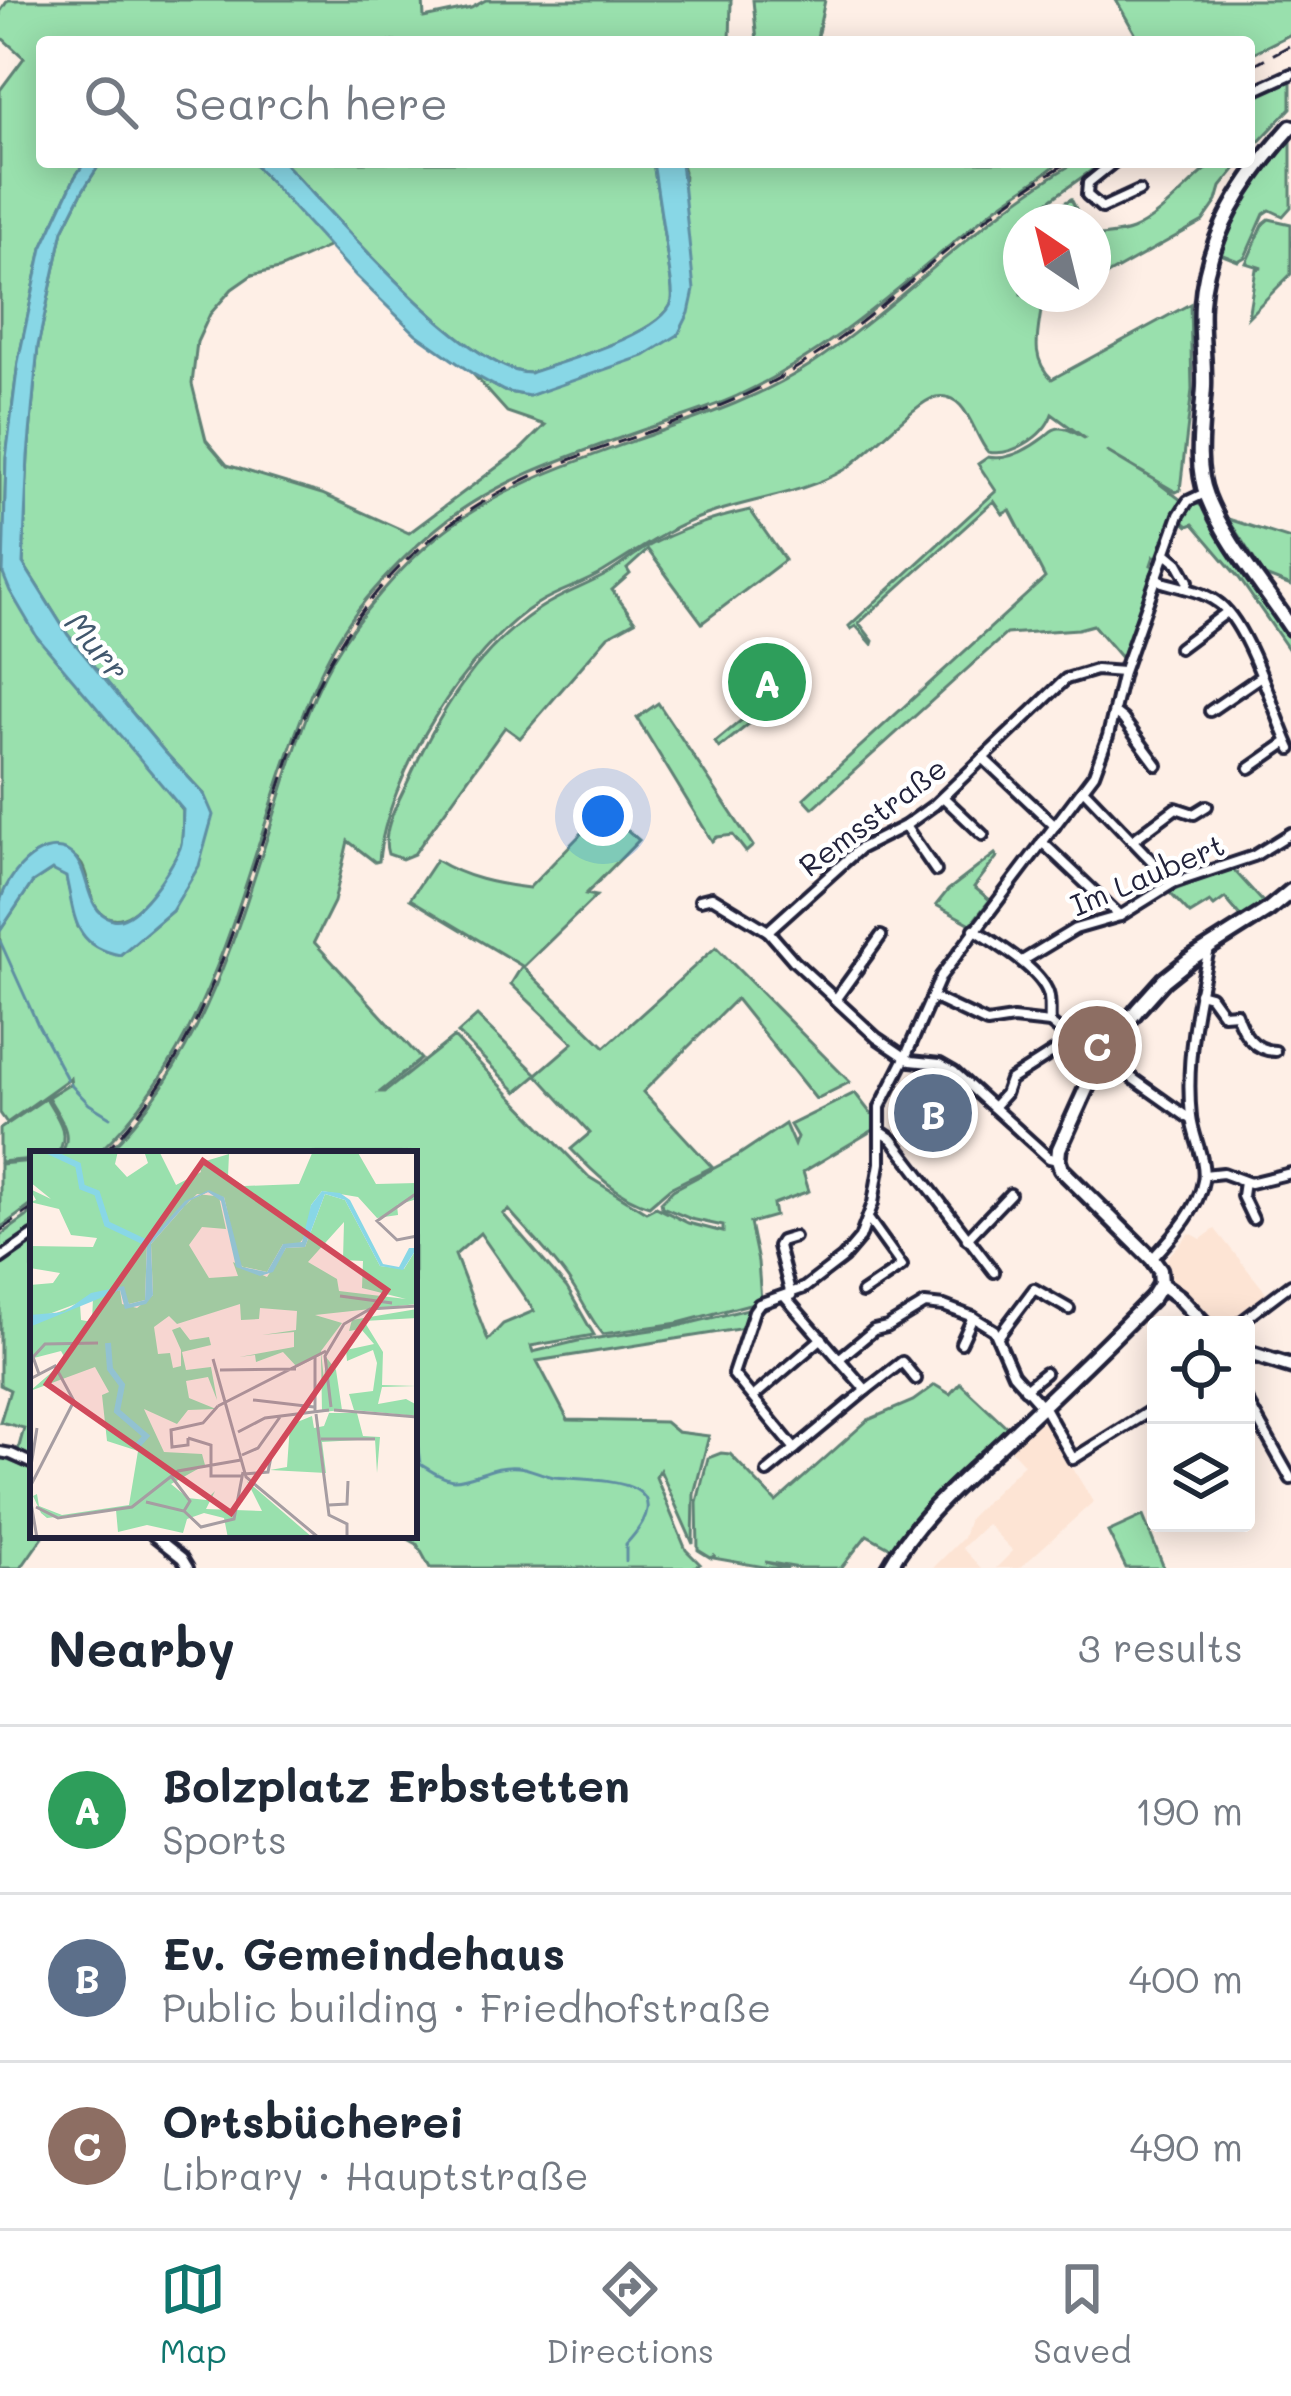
<!DOCTYPE html>
<html lang="en">
<head>
<meta charset="utf-8">
<style>
	:root { --surface:#fff; --page:#f2f2f3; --text:#1f2937; --muted:#747a83; --line:#e0e1e3; --accent:#0f766e }
	body { margin:0; font-family:Mali,sans-serif; background:var(--page); color:var(--text) }
	.controls { position:absolute; right:36px; bottom:36px; display:grid; overflow:hidden; border-radius:12px; box-shadow:0 6px 30px #0003 }
	.controls button { width:108px; height:108px; display:grid; place-items:center; padding:0; border:0; border-bottom:3px solid var(--line); background:var(--surface); color:var(--text); font:60px sans-serif }
	.compass { position:absolute; left:1003px; top:204px; width:108px; height:108px; border-radius:50%; background:var(--surface); box-shadow:0 6px 30px #0003; rotate:325deg }
	.you { position:absolute; left:603px; top:816px; width:42px; height:42px; margin:-30px; border:9px solid #fff; border-radius:50%; background:#1a73e8; box-shadow:0 0 0 18px #1a73e833 }
	.badge { display:grid; place-items:center; width:78px; height:78px; border-radius:50%; background:var(--accent); color:#fff; font-size:39px; font-weight:700 }
	.pin { position:absolute; translate:-50% -50%; border:6px solid #fff; box-shadow:0 3px 12px #0006 }
	.list { margin:0; padding:0; list-style:none }
	h2 { display:flex; justify-content:space-between; align-items:center; height:156px; margin:0; padding:0 48px; font-size:51px }
	h2 small { font-size:39px; font-weight:400; color:var(--muted) }
	.list li { display:grid; grid-template-columns:78px 1fr auto; gap:36px; align-items:center; box-sizing:border-box; height:168px; padding:0 48px; border-top:3px solid var(--line) }
	.list b { display:block; font-size:45px; white-space:nowrap }
	.list p { margin:0; font-size:39px; white-space:nowrap; color:var(--muted) }
	.list em { font-size:39px; font-style:normal; color:var(--muted) }
	.icon { flex:none; width:66px; height:66px; fill:none; stroke:currentColor; stroke-width:2; stroke-linecap:round; stroke-linejoin:round }
	.map { position:relative; flex:none; width:1291px; height:1568px; overflow:hidden }
	.search { position:absolute; background:var(--surface); box-shadow:0 6px 30px #0003; left:36px; right:36px; top:36px; height:132px; display:flex; align-items:center; gap:30px; box-sizing:border-box; padding:0 42px; border-radius:12px; color:var(--muted); font-size:45px }
	.sheet { height:660px; background:var(--surface) }
	nav { display:flex; justify-content:space-around; align-items:center; box-sizing:border-box; height:168px; border-top:3px solid var(--line); background:var(--surface); font-size:33px; color:var(--muted) }
	nav a { display:grid; justify-items:center; gap:6px }
	nav .on { color:var(--accent) }
	.map>svg:first-child { display:block }
</style>
</head>
<body>
<div class="map">
<svg width="1291" height="1568" viewBox="0 0 1291 1568">
	<rect width="100%" height="100%" fill="#feefe6"/>
	<filter id="ink" filterUnits="userSpaceOnUse"><feTurbulence type="fractalNoise" baseFrequency=".00833" numOctaves="2"/><feDisplacementMap in="SourceGraphic" scale="24" xChannelSelector="R" yChannelSelector="G"/><feConvolveMatrix kernelMatrix="1 2 1 2 8 2 1 2 1" color-interpolation-filters="sRGB"/></filter>
	<g filter="url(#ink)">
		<g fill="#fde4d4">
			<path d="M1063,162H1076L1001,212L883,309L810,365L736,404L590,456L506,492L412,561L373,603L342,644L305,718L218,982L182,1057L132,1128L106,1154H97L128,1125L177,1055L214,978L301,715L336,642L370,595L406,556L449,518L502,487L587,449L733,398L805,359L879,305L997,206Z"/>
			<path d="M1215,1229L1268,1295L1229,1325H1214L1170,1280L1164,1261L1190,1233L1201,1239Z"/>
			<path d="M1040,1413L1093,1502L1020,1568H996L1013,1551L987,1524L962,1548L981,1568H933L963,1538L969,1518L1024,1464L1006,1444Z"/>
		</g>
		<g fill="#99e0ad" stroke="#5e8174" stroke-width="3" fill-rule="evenodd">
			<path d="M8,0H423L424,18L471,8L486,0H731L730,42H42V162H85L75,177L42,248L18,362L6,458L3,574L183,811C182,822 184,837 180,848C171,870 132,934 104,915C87,903 91,881 82,865C77,857 68,851 59,850C30,845 11,879 0,901V90L24,58L0,36V12Z"/>
			<path d="M753,0H825L816,42H757Z"/>
			<path d="M1116,0H1291V34L1249,55V42H1140Z"/>
			<path d="M1291,78V108L1249,152V96Z"/>
			<path d="M1291,132V207L1283,216L1270,210L1264,214L1245,257L1238,261L1215,252L1236,205Z"/>
			<path d="M101,162H252L330,246L279,269L252,275L232,289L210,314L197,342L192,384L206,440L227,465L322,494L409,533L520,450L545,425L507,412L473,374L504,391L529,396L678,335L684,171L681,162H1059C1039,180 1014,193 993,210C911,276 834,351 737,396C704,411 668,421 634,433C570,456 500,479 446,521C420,541 396,565 374,590C327,642 303,710 281,775C236,910 204,1054 97,1154H60C76,1135 58,1116 48,1097L67,1085H71L70,1078L7,1123L0,1113V931L32,883L52,870L61,872L66,877L78,927L120,955L172,911L204,794L163,750L68,635L23,563L28,456L38,346L63,230L82,192Z"/>
			<path d="M283,162H653L671,281C672,288 673,294 672,301C664,334 561,362 530,373C467,373 330,210 283,162Z"/>
			<path d="M1076,162H1103L1039,208L1037,212L1042,215L1071,199L1083,222H1021V294H1073L1041,311C1037,338 1031,359 1052,379L1190,304L1192,390L1180,490L1176,492L1106,451L1156,481L1181,500L1159,557L1154,556L1151,565L1156,567L1123,660L1093,625L1078,629L1006,634L813,808L804,798L1045,578L1010,510L1003,514L994,501L859,623L873,641L872,644L856,626L851,629L849,626L996,491L978,464L988,457C1007,461 1027,450 1043,438C1050,433 1051,429 1059,428C1069,427 1078,435 1086,439L1052,414C1044,437 1011,457 988,452C973,435 967,391 936,397C916,401 867,456 844,470C803,494 750,499 706,515C665,530 638,551 603,572C582,585 557,591 537,604C467,648 386,778 379,861L375,862L348,841L334,902L314,942L421,1059L380,1092H385L454,1037L589,1177L646,1212L656,1207L688,1223L723,1232V1226L691,1219L662,1207L661,1202L673,1190L737,1156L785,1124L794,1145L797,1137L790,1125L855,1093L875,1119V1129L803,1172L809,1191L773,1204L775,1216L750,1223L758,1262L761,1301L678,1323L603,1334C590,1319 582,1300 572,1285C555,1258 529,1234 509,1210L503,1214L567,1288L594,1335L531,1346L533,1352L578,1341L678,1326L748,1309L751,1313L745,1328L537,1361L568,1420L665,1422L677,1432L709,1436L694,1494L693,1544L660,1470L656,1477L686,1550L700,1564L692,1568H430L417,1544L401,1535H414V1154H106C203,1061 239,925 279,800C296,746 312,689 344,641C371,601 415,551 455,523C512,483 579,460 644,437C701,417 759,398 810,365C903,303 979,217 1076,162ZM480,1233L534,1311L503,1324L488,1340L455,1255Z"/>
			<path d="M1215,162H1241L1221,187L1217,201L1203,221L1093,283V237C1105,235 1120,235 1132,230C1161,218 1189,182 1215,162Z"/>
			<path d="M1269,219L1291,224V274L1248,317L1256,269L1262,268L1246,263L1264,223Z"/>
			<path d="M1198,504L1205,508L1291,634V653L1239,578L1193,524L1188,526L1181,520L1186,508Z"/>
			<path d="M750,510L785,560L702,623L648,550L627,569L630,574L612,590L635,621L608,636L520,738L505,727L414,854L402,859L388,854C380,830 400,799 410,777C439,713 476,652 536,611C558,595 585,587 609,573C622,565 633,555 647,547C679,529 714,518 750,510Z"/>
			<path d="M1228,519L1291,539V586L1265,576Z"/>
			<path d="M764,655L789,690L773,708L770,707L719,748L715,742L760,705L738,674Z"/>
			<path d="M658,703L753,846L746,852L733,835L717,837L712,841L637,718Z"/>
			<path d="M604,810L639,840L586,894L596,896L523,967L605,1047L716,947L850,1082L816,1099L736,999L643,1092L712,1167L670,1188L649,1206C618,1197 593,1172 571,1149L590,1133L537,1075L517,1092L458,1033L477,1016L537,1074L573,1043L511,984L522,966L410,899L436,860C465,878 496,884 529,888Z"/>
			<path d="M995,854L997,857L974,887L990,900L971,924L936,905L948,890Z"/>
			<path d="M1232,868L1264,903L1242,918L1225,898L1214,906L1210,902L1190,914L1169,892Z"/>
			<path d="M46,1098C57,1117 71,1133 58,1153L33,1154V1159L0,1162V1129Z"/>
			<path d="M33,1161V1204L0,1228V1164Z"/>
			<path d="M33,1212V1461L17,1454L24,1428L0,1422L10,1390L0,1385V1236Z"/>
			<path d="M960,1383L1008,1428L935,1496L891,1548L867,1535L841,1568H799L765,1562L788,1568H770L713,1558L715,1555L711,1558L698,1550L697,1502L708,1458L721,1453L730,1454L776,1502L868,1420L913,1401L935,1385L950,1394Z"/>
			<path d="M0,1457L33,1470V1535H44L21,1568H0Z"/>
			<path d="M1143,1516L1164,1568H1126L1108,1532Z"/>
		</g>
		<g fill="#88d7e6" stroke="#5f8fa2" stroke-width="3">
			<path d="M85,162H101L82,192L63,230L38,346L28,456L23,563L68,635L163,750L204,794L213,815L199,866L172,911L120,955C73,946 75,917 66,877L52,870L32,883L0,931C0,922 0,911 0,903C5,878 39,837 67,851C93,865 81,910 112,919C135,926 172,867 180,848C184,837 182,822 183,810L37,637L10,591L3,574L6,458L18,362L42,248L75,177Z"/>
			<path d="M252,162H283C330,210 467,373 530,373C561,362 664,334 672,301C673,294 672,288 671,281L653,162H681L694,290L689,313L678,335L644,356L529,396L504,391L473,374L416,334L356,276Z"/>
		</g>
		<g fill="none" stroke-linecap="round" stroke-linejoin="round">
			<g stroke="#5f8fa2" stroke-width="3">
				<path d="M0,941L37,1023L67,1079"/>
				<path d="M70,1084L89,1104L110,1117"/>
				<path d="M414,1438L417,1442L420,1464C430,1470 442,1479 454,1480C474,1480 493,1464 518,1467C530,1468 542,1475 554,1477C599,1481 688,1477 626,1544V1561"/>
			</g>
			<g stroke="#22223b" stroke-width="16">
				<g id="street">
					<path d="M1249,93L1291,74"/>
					<path d="M1114,162L1088,183L1087,195L1102,208L1139,191"/>
					<path d="M1166,553L1178,563L1188,581L1186,588"/>
					<path d="M1157,576L1162,582C1180,587 1202,591 1217,602C1248,622 1274,714 1291,749"/>
					<path d="M1179,648L1227,612"/>
					<path d="M1210,711L1261,676"/>
					<path d="M1114,712L1123,719L1157,765"/>
					<path d="M983,758L1055,826"/>
					<path d="M1250,768L1287,742"/>
					<path d="M1084,790L1173,883"/>
					<path d="M943,797L983,835"/>
					<path d="M905,826L936,871"/>
					<path d="M1133,840L1176,808L1194,814L1207,806"/>
					<path d="M1042,842L1120,916"/>
					<path d="M700,900L712,897L768,931L794,961L877,1038L911,1061L940,1064L954,1072L1049,1158L1058,1160"/>
					<path d="M974,929C995,943 1040,969 1048,993C1051,1001 1049,1015 1050,1023"/>
					<path d="M768,931L859,849L905,826L934,805L1066,679L1096,670L1123,672"/>
					<path d="M1022,961L1075,929L1120,916L1173,883L1254,856L1291,833"/>
					<path d="M1199,993L1210,996L1223,1014L1236,1013C1242,1032 1252,1050 1275,1051"/>
					<path d="M932,997L987,1023L1013,1019L1050,1023L1098,1062"/>
					<path d="M835,1000L881,936"/>
					<path d="M1101,1056L1190,1119"/>
					<path d="M993,1107L1005,1094L1010,1080L1071,1041"/>
					<path d="M883,1133L892,1139L994,1272"/>
					<path d="M1204,1175L1223,1173L1250,1183L1291,1173"/>
					<path d="M1244,1182L1242,1196L1253,1219"/>
					<path d="M967,1239L1010,1194"/>
					<path d="M0,1259L33,1236"/>
					<path d="M1152,1259C1171,1238 1198,1211 1203,1181C1207,1161 1193,1138 1191,1117C1185,1061 1197,1003 1209,949"/>
					<path d="M862,1293L902,1266L869,1220"/>
					<path d="M791,1295L778,1246L781,1241L794,1237"/>
					<path d="M785,1297L866,1390L795,1449L733,1374L754,1311L759,1304L804,1288L843,1258L860,1238L873,1203L880,1163V1107L905,1058L941,976L1094,774L1108,736L1123,672L1179,515L1188,501L1205,493"/>
					<path d="M1237,1325L1291,1284"/>
					<path d="M998,1337L1034,1289L1069,1309"/>
					<path d="M961,1343L973,1317"/>
					<path d="M840,1358L874,1330L887,1327L925,1304L944,1306L973,1317L994,1330L1013,1374L1046,1411L1073,1459L1156,1407"/>
					<path d="M1025,1389L1045,1373"/>
					<path d="M866,1390L902,1362L916,1379"/>
					<path d="M753,1397L822,1338"/>
					<path d="M1246,1399L1291,1479"/>
					<path d="M0,1452L11,1454L33,1464"/>
					<path d="M767,1472L795,1449"/>
					<path d="M153,1535L182,1558L188,1568"/>
				</g>
			</g>
			<g stroke="#22223b" stroke-width="21">
				<g id="secondary">
					<path d="M1291,127C1246,177 1207,235 1202,304C1200,332 1205,359 1204,387C1202,422 1194,463 1207,496C1225,542 1264,587 1291,628"/>
					<path d="M1161,1284L1160,1270L1152,1259L1061,1169L1058,1160L1059,1149L1101,1056L1138,1009L1164,980L1189,960L1268,910L1291,891"/>
					<path d="M1161,1284L1179,1297L1205,1325"/>
					<path d="M1246,1352L1291,1366"/>
					<path d="M889,1568C918,1516 965,1479 1007,1439C1057,1392 1106,1345 1153,1297L1161,1284"/>
				</g>
			</g>
			<use href="#street" stroke="#fff" stroke-width="8"/>
			<use href="#secondary" stroke="#fff" stroke-width="12"/>
			<g stroke="#22223b" stroke-width="3" stroke-dasharray="18 9" stroke-linecap="butt">
				<path d="M1249,67L1291,45"/>
				<path d="M102,1154C201,1059 235,925 276,799C294,743 311,689 342,640C402,544 487,489 591,452C663,426 736,406 801,365C896,305 971,217 1069,162"/>
				<path d="M0,1231L33,1208"/>
			</g>
		</g>
	</g>
	<g text-anchor="middle" dominant-baseline="central" stroke-width="9" stroke-linejoin="round" paint-order="stroke">
		<g font-size="30" fill="#22223b" stroke="#fff">
			<text transform="translate(872 816) rotate(-37)">Remsstraße</text>
			<text transform="translate(1147 874) rotate(-23)">Im Laubert</text>
		</g>
		<g font-size="33" font-style="italic" fill="#41586e" stroke="#fff">
			<text transform="translate(98 645) rotate(50)">Murr</text>
		</g>
	</g>
	<g transform="translate(30 1151)">
		<rect width="387" height="387" fill="#feefe6"/>
		<path d="M0,0H88L85,13L97,26L118,12L114,0H129L146,34L171,21L169,12L199,3L198,25L214,35L269,33L283,0H327L346,33L387,32V48L367,54L368,64L347,67L328,46L292,40L281,54L279,81L267,95L253,93L237,121L210,115L194,46L167,43L117,92L115,149L99,153L91,136L3,169L0,134L23,132L30,122L0,117V95L63,96L67,87L41,84L29,58L0,51L6,49L0,38L21,48L0,31ZM178,41L189,46L196,78L172,76L159,94L179,127L208,125L203,111L237,126L256,97L275,96L295,43L315,49L350,115L374,118L387,97V153L285,164L312,172L291,200L294,229L296,206L306,219L312,259L292,261L291,204L267,216L253,201L226,211L225,204L209,206L264,196V181L232,184L266,179L267,160L230,157L229,168L211,169L210,153L147,173L139,165L124,176L128,203L140,202L143,217L151,215V199L142,179L150,176L160,189L179,186L181,194L152,201L156,219L181,216L187,249L178,226L156,230L159,247L186,258L158,259L147,273L114,258L134,301L172,303L175,314L141,333L158,347L176,349L185,340L176,358L232,360L217,330L283,387H198L194,367L174,362L157,368L153,382L117,374L88,381L86,359L17,367L11,362L3,345L7,343L9,355L32,364L99,354L108,300L77,290L72,244L79,241L65,216L0,240L36,209L31,200L0,208V172L50,153L51,169L62,171L63,147L90,139L92,153L107,157L123,144L121,93L160,49ZM314,71L313,109L333,110L332,137L376,148L309,140L307,128L278,111ZM387,158V167L334,170L353,201L352,234L387,235L352,236L348,253L376,248L387,254V265L324,259L319,243L343,240L347,212L343,199L317,210L316,199L344,193L331,178L319,180L322,169ZM299,262H327L333,285L350,286L347,322L345,288L292,291L296,322L240,319L257,316L260,274L282,265L284,277L294,275Z" fill="#99e0ad" fill-rule="evenodd"/>
		<path d="M179,39L194,46L212,116L237,121L253,93L272,91L281,54L292,40L310,42L320,49L353,113L369,116L379,97H387L373,119L350,115L315,49L295,43L275,96L256,97L243,121L230,125L206,116L191,50L178,41L159,50L121,93L123,144L116,153L95,158L90,139L2,175L0,164L34,161L61,142L94,135L99,153L115,149L117,92L155,50Z" fill="#88d7e6"/>
		<path fill="none" stroke="#88d7e6" stroke-width="6" d="M18,0L48,14L52,36L67,42L77,73L119,93M78,192L80,218L92,234L87,260L116,285L107,295"/>
		<path fill="none" stroke="#a69da2" stroke-width="3" d="M387,42L347,70L367,89L387,85M310,145L362,152M285,206V261M183,208L216,326L289,387M190,219L266,218M9,223L3,206L15,193L68,192M0,228L25,215L44,250L0,336M223,249L284,256M188,255L296,200M301,256L295,205L314,173L340,158L387,155M304,259L387,266M286,263L299,364L317,373V387M208,281L235,267L299,259M158,287V294L142,296L141,279L173,272L188,255M158,287L181,294V325H212M291,288H345M212,304L228,297L250,266M1,315L7,277M214,323L238,321L241,306M141,325L160,350L154,360M0,346L7,387M116,351L154,360L171,376L204,368L213,321M299,354L317,353L318,330M6,356L28,367L102,356L148,320L211,309"/>
		<path fill="#d1495b" fill-opacity="0.15" stroke="#d1495b" stroke-width="6" d="M173,10L357,139L201,362L17,233Z"/>
		<rect width="387" height="387" fill="none" stroke="#22223b" stroke-width="6"/>
	</g>
</svg>
<div class="controls">
<button><svg class="icon" aria-label="locate" viewBox="0 0 24 24"><circle cx="12" cy="12" r="6"/><path d="M12 2v4M12 18v4M2 12h4M18 12h4"/></svg></button>
<button><svg class="icon" aria-label="layers" viewBox="0 0 24 24"><path d="M12 4l9 5-9 5-9-5zM3 14l9 5 9-5"/></svg></button>
</div>
<svg class="compass" viewBox="-18 -18 36 36"><path d="M0-13l5 13h-10z" fill="#e53935"/><path d="M0 13l5-13h-10z" fill="#747a83"/></svg>
<div class="you"></div>
<div class="pin badge" style="left:767px;top:682px;background:#2e9e5b">A</div>
<div class="pin badge" style="left:933px;top:1113px;background:#5c6f8a">B</div>
<div class="pin badge" style="left:1097px;top:1045px;background:#8d6e63">C</div>
<div class="search"><svg class="icon" aria-label="search" viewBox="0 0 24 24"><circle cx="10" cy="10" r="6"/><path d="M15 15l6 6"/></svg>Search here</div>
</div>
<section class="sheet">
<h2>Nearby<small>3 results</small></h2>
<ul class="list">
<li><span class="badge" style="background:#2e9e5b">A</span><div><b>Bolzplatz Erbstetten</b><p>Sports</p></div><em>190 m</em></li>
<li><span class="badge" style="background:#5c6f8a">B</span><div><b>Ev. Gemeindehaus</b><p>Public building · Friedhofstraße</p></div><em>400 m</em></li>
<li><span class="badge" style="background:#8d6e63">C</span><div><b>Ortsbücherei</b><p>Library · Hauptstraße</p></div><em>490 m</em></li>
</ul>
</section>
<nav>
<a class="on"><svg class="icon" aria-label="map" viewBox="0 0 24 24"><path d="M3 6l6-2 6 2 6-2v14l-6 2-6-2-6 2zM9 4v14M15 6v14"/></svg>Map</a>
<a><svg class="icon" aria-label="directions" viewBox="0 0 24 24"><path d="M12 3l9 9-9 9-9-9zM9 14v-3h6M13 9l2 2-2 2"/></svg>Directions</a>
<a><svg class="icon" aria-label="saved" viewBox="0 0 24 24"><path d="M7 4h10v16l-5-4-5 4z"/></svg>Saved</a>
</nav>
</body>
</html>
